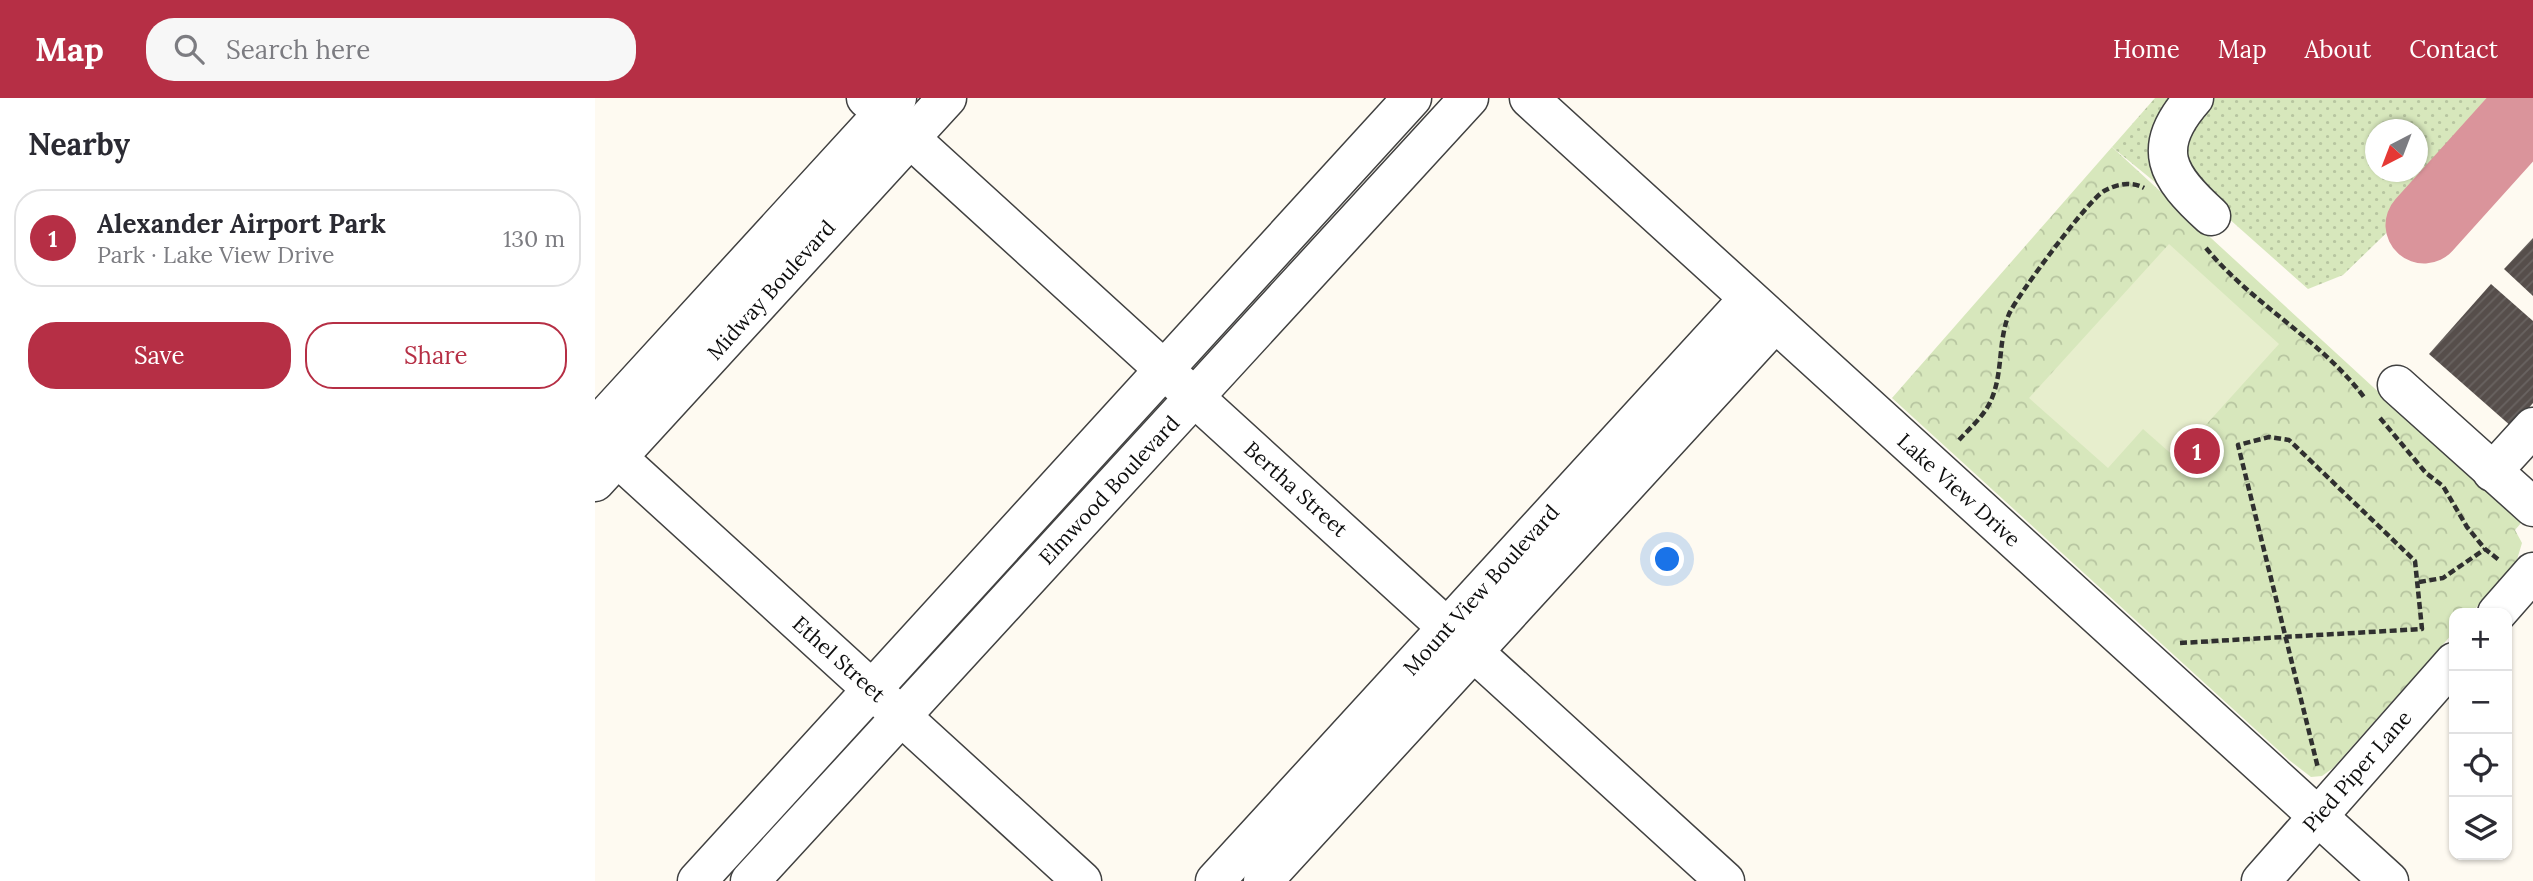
<!DOCTYPE html>
<html lang="en">
<head>
<meta charset="utf-8">
<style>
	:root { --surface:#fff; --page:#f7f7f7; --text:#2b2b33; --muted:#7c7c81; --line:#e1e1e2; --accent:#b62f45 }
	body { margin:0; font-family:Lora,serif; background:var(--page); color:var(--text) }
	.controls { position:absolute; right:21px; bottom:21px; display:grid; overflow:hidden; border-radius:14px; box-shadow:0 2px 5px #0004 }
	.controls button { width:63px; height:63px; display:grid; place-items:center; padding:0; border:0; border-bottom:2px solid var(--line); background:var(--surface); color:var(--text); font:35px sans-serif }
	.compass { position:absolute; left:1770px; top:21px; width:63px; height:63px; border-radius:50%; background:var(--surface); box-shadow:0 2px 5px #0004; rotate:222deg }
	.you { position:absolute; left:1073px; top:462px; width:24px; height:24px; margin:-18px; border:5px solid #fff; border-radius:50%; background:#1a73e8; box-shadow:0 0 0 10px #1a73e833 }
	.badge { display:grid; place-items:center; width:46px; height:46px; border-radius:50%; background:var(--accent); color:#fff; font-size:23px; font-weight:700 }
	.pin { position:absolute; translate:-50% -50%; border:4px solid #fff; box-shadow:0 2px 7px #0006 }
	.list { margin:0; padding:0; list-style:none }
	h2 { display:flex; justify-content:space-between; align-items:center; height:91px; margin:0; padding:0 28px; font-size:30px }
	h2 small { font-size:23px; font-weight:400; color:var(--muted) }
	.list li { display:grid; grid-template-columns:46px 1fr auto; gap:21px; align-items:center; box-sizing:border-box; height:98px; margin:0 14px 14px; padding:0 14px; border:2px solid var(--line); border-radius:28px }
	.list b { display:block; font-size:26px; white-space:nowrap }
	.list p { margin:0; font-size:23px; white-space:nowrap; color:var(--muted) }
	.list em { font-size:23px; font-style:normal; color:var(--muted) }
	.actions { display:flex; gap:14px; padding:21px 28px }
	.actions a { flex:1; padding:16px 0; border:2px solid var(--accent); border-radius:28px; text-align:center; font-size:24px; color:var(--accent) }
	.actions .main { background:var(--accent); color:#fff }
	.icon { flex:none; width:38px; height:38px; fill:none; stroke:currentColor; stroke-width:2; stroke-linecap:round; stroke-linejoin:round }
	.map { position:relative; flex:none; width:1938px; height:783px; overflow:hidden }
	header { display:flex; align-items:center; gap:42px; box-sizing:border-box; height:98px; padding:0 35px; background:var(--accent); color:#fff }
	header strong { font-size:33px }
	nav { display:flex; gap:38px; margin-inline-start:auto; font-size:24px }
	.search { width:490px; height:63px; background:var(--page); display:flex; align-items:center; gap:18px; box-sizing:border-box; padding:0 24px; border-radius:28px; color:var(--muted); font-size:26px }
	main { display:flex }
	aside { flex:1; background:var(--surface) }
	.map>svg:first-child { display:block }
</style>
</head>
<body>
<header>
<strong>Map</strong>
<div class="search"><svg class="icon" aria-label="search" viewBox="0 0 24 24"><circle cx="10" cy="10" r="6"/><path d="M15 15l6 6"/></svg>Search here</div>
<nav><a>Home</a><a>Map</a><a>About</a><a>Contact</a></nav>
</header>
<main>
<aside>
<h2>Nearby<small></small></h2>
<ul class="list">
<li><span class="badge">1</span><div><b>Alexander Airport Park</b><p>Park · Lake View Drive</p></div><em>130 m</em></li>
</ul>
<div class="actions"><a class="main">Save</a><a>Share</a></div>
</aside>
<div class="map">
<svg width="1938" height="783" viewBox="0 0 1938 783">
	<defs>
		<pattern id="grass-dots" width="8" height="8" patternUnits="userSpaceOnUse" patternTransform="scale(1.75)"><rect width="8" height="8" fill="#d7e7bc"/><path d="M2 2h.1M6 6h.1" fill="none" stroke="#b7c5a0" stroke-width="1.8" stroke-linecap="round"/></pattern>
		<pattern id="park-crowns" width="20" height="18" patternUnits="userSpaceOnUse" patternTransform="scale(1.75)"><rect width="20" height="18" fill="#d7e7bc"/><path d="M2 6a3 3 0 1 1 6 0M12 15a3 3 0 1 1 6 0" fill="none" stroke="#b7c5a0"/></pattern>
		<pattern id="building-hatch" width="6" height="6" patternUnits="userSpaceOnUse" patternTransform="scale(1.75)"><rect width="6" height="6" fill="#564e4b"/><path d="M-1 1l2-2M0 6l6-6M5 7l2-2" fill="none" stroke="#696361"/></pattern>
	</defs>
	<rect width="100%" height="100%" fill="#fefaf1"/>
	<path fill="url(#grass-dots)" fill-rule="evenodd" d="M1560,0H1912L1813,114L1748,177L1713,191L1623,111L1610,125L1517,49ZM1780,32H1822V74H1780Z"/>
	<path fill="url(#park-crowns)" d="M1517,49L1926,425L1920,432L1927,445L1921,465L1876,515H1859V534L1738,670L1727,678L1716,679L1694,662L1297,300Z"/>
	<path fill="#e7eecd" d="M1574,146L1684,246L1581,360L1548,331L1513,370L1434,300Z"/>
	<g fill="none" stroke-linecap="round" stroke-linejoin="round">
		<path stroke="#da949b" stroke-width="77" d="M1829,127L1938,6"/>
	</g>
	<g fill="url(#building-hatch)">
		<path d="M1938,140V198L1909,171Z"/>
		<path d="M1896,186L1938,223V305L1917,329L1834,256Z"/>
	</g>
	<g fill="none" stroke-linecap="round" stroke-linejoin="round">
		<g stroke="#414141" stroke-width="41">
			<g id="minor">
				<path d="M271,0L1130,783"/>
				<path d="M934,0L1794,783"/>
				<path d="M1599,0C1554,51 1572,78 1616,118"/>
				<path d="M1802,287L1938,409"/>
				<path d="M0,330L302,0"/>
				<path d="M0,339L487,783"/>
				<path d="M1897,374L1938,329"/>
				<path d="M0,384L352,0"/>
				<path d="M1902,515L1938,474"/>
				<path d="M102,783L817,0"/>
				<path d="M155,783L874,0"/>
				<path d="M620,783L1153,201"/>
				<path d="M668,783L1179,226"/>
				<path d="M1666,783L1859,564"/>
			</g>
		</g>
		<g stroke="#303030" stroke-width="4.5" stroke-dasharray="7 3.5" stroke-linecap="butt">
			<path d="M1611,150C1657,206 1724,240 1769,299"/>
			<path d="M1785,320L1831,375L1848,388L1872,429L1890,451L1904,462"/>
			<path d="M1364,342C1376,329 1391,316 1397,300C1408,273 1403,243 1414,216C1422,198 1493,102 1509,93C1522,86 1536,83 1549,90"/>
			<path d="M1824,484L1848,480L1890,451"/>
			<path d="M1585,545L1827,531L1820,463L1694,342L1674,339L1643,347L1723,670"/>
		</g>
		<use href="#minor" stroke="#fff" stroke-width="38"/>
	</g>
	<g text-anchor="middle" dominant-baseline="central" stroke-width="7" stroke-linejoin="round" paint-order="stroke">
		<g font-size="21" fill="#0e0e0e" stroke="#fff">
			<text transform="translate(176 192) rotate(-48)">Midway Boulevard</text>
			<text transform="translate(701 391) rotate(42)">Bertha Street</text>
			<text transform="translate(514 392) rotate(-47)">Elmwood Boulevard</text>
			<text transform="translate(1364 392) rotate(42)">Lake View Drive</text>
			<text transform="translate(886 492) rotate(-48)">Mount View Boulevard</text>
			<text transform="translate(244 561) rotate(42)">Ethel Street</text>
			<text transform="translate(1762 673) rotate(-49)">Pied Piper Lane</text>
		</g>
	</g>
</svg>
<div class="controls">
<button>+</button>
<button>−</button>
<button><svg class="icon" aria-label="locate" viewBox="0 0 24 24"><circle cx="12" cy="12" r="6"/><path d="M12 2v4M12 18v4M2 12h4M18 12h4"/></svg></button>
<button><svg class="icon" aria-label="layers" viewBox="0 0 24 24"><path d="M12 4l9 5-9 5-9-5zM3 14l9 5 9-5"/></svg></button>
</div>
<svg class="compass" viewBox="-18 -18 36 36"><path d="M0-13l5 13h-10z" fill="#e53935"/><path d="M0 13l5-13h-10z" fill="#7c7c81"/></svg>
<div class="you"></div>
<div class="pin badge" style="left:1602px;top:353px">1</div>
</div>
</main>
</body>
</html>
